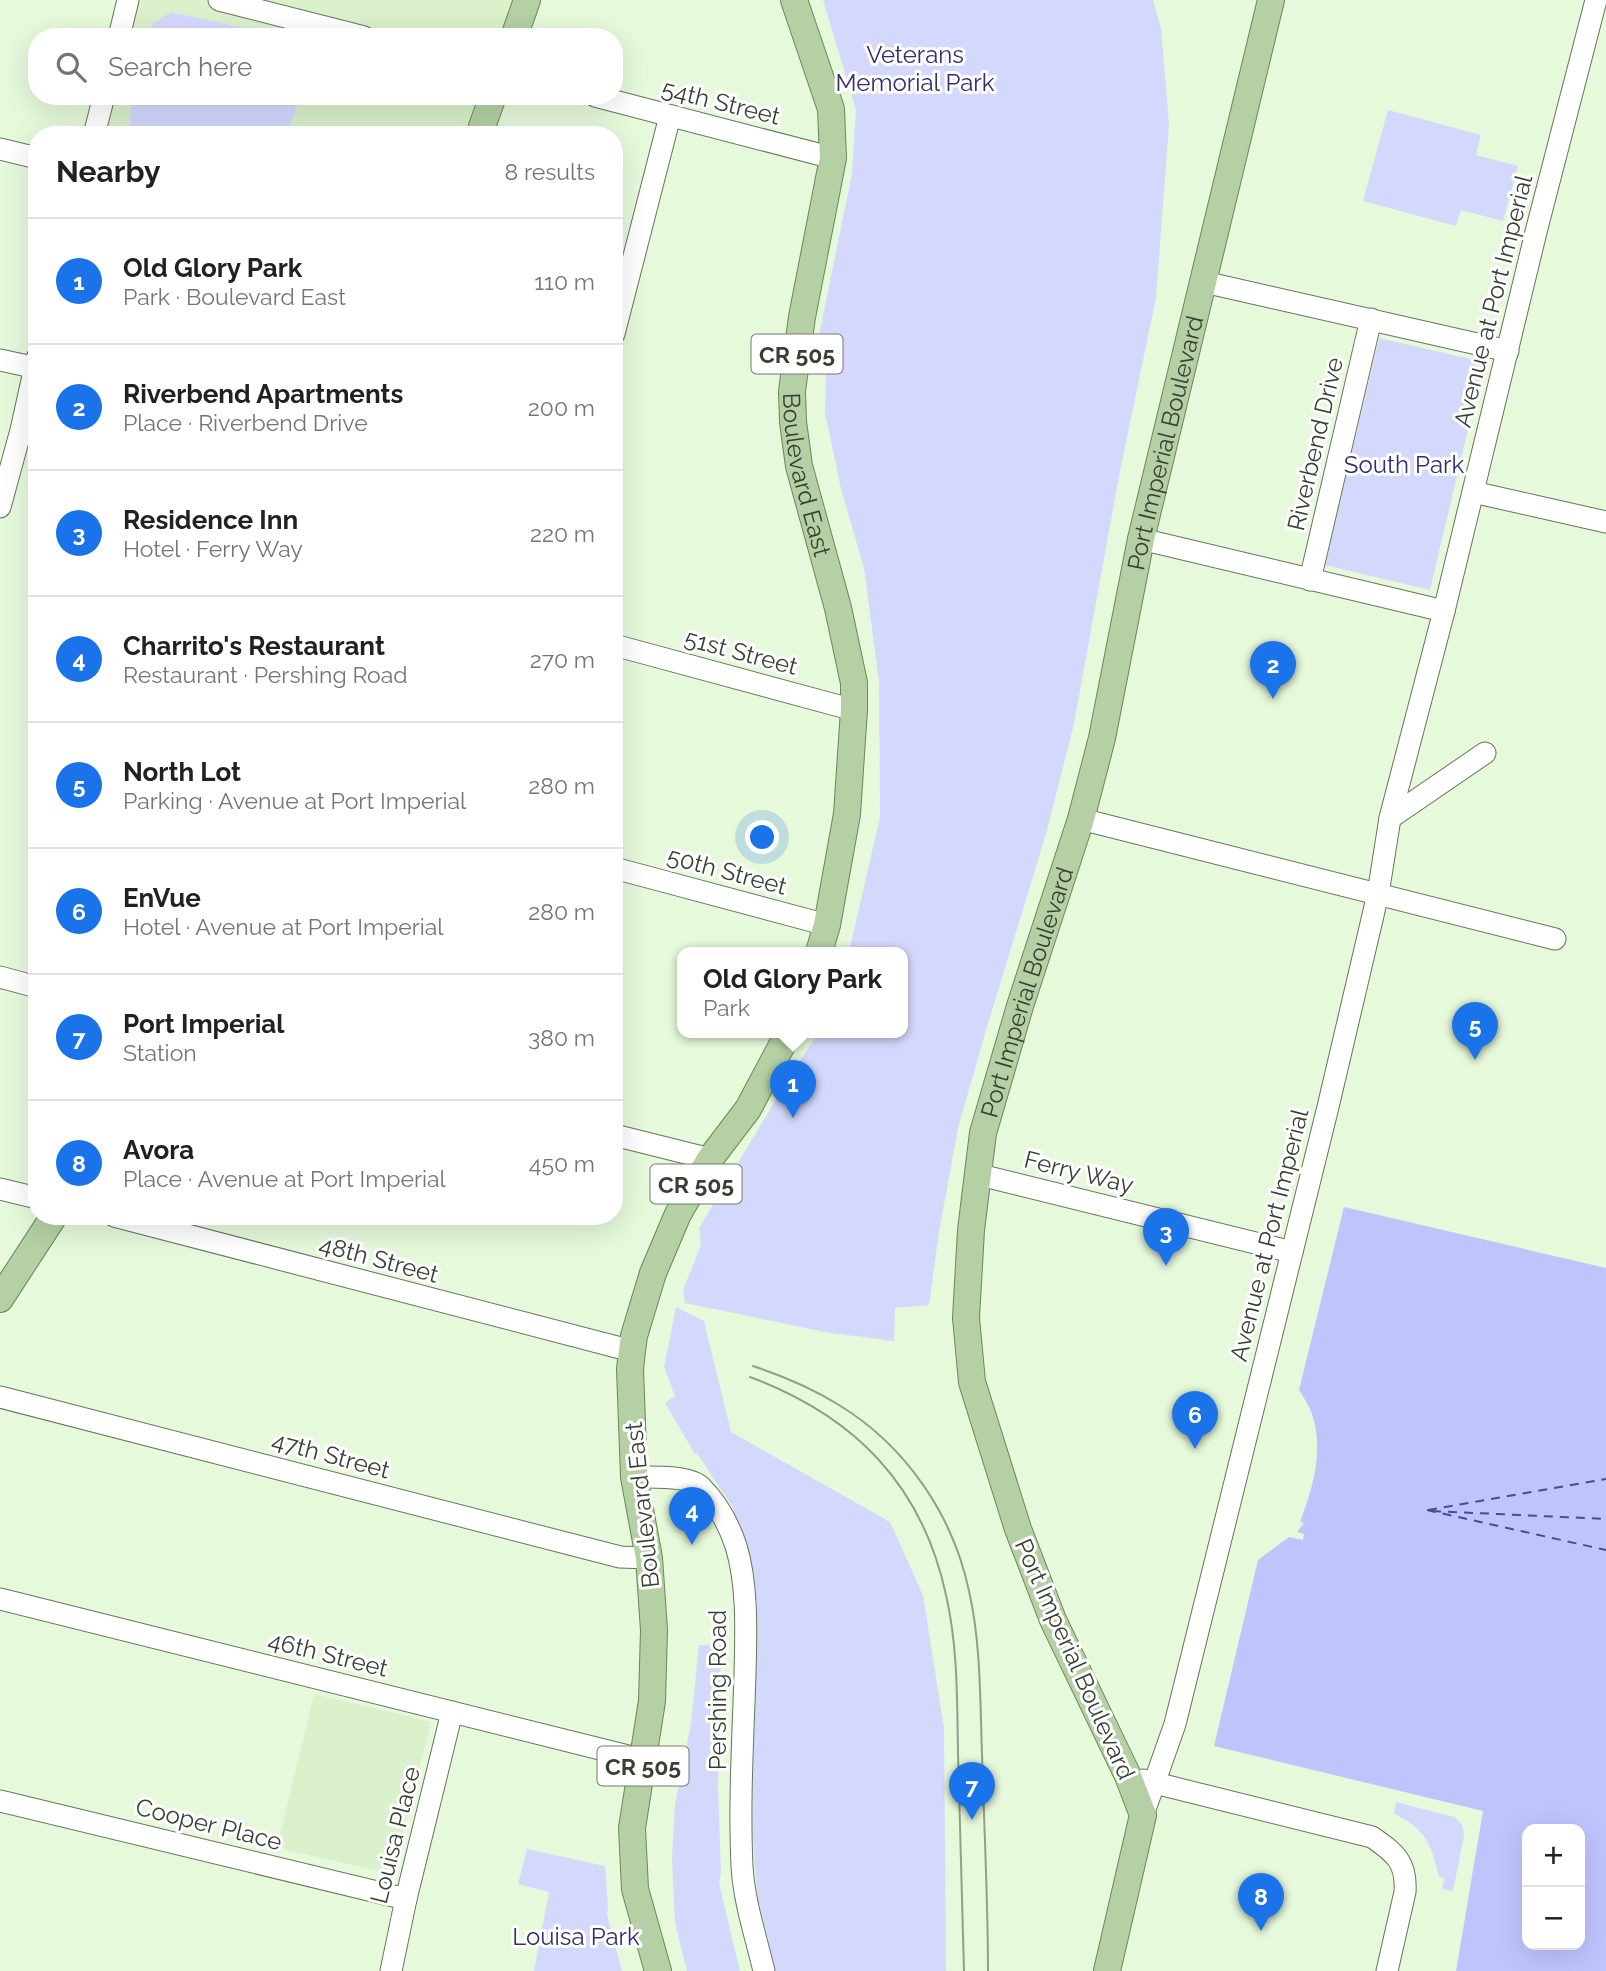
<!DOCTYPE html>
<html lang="en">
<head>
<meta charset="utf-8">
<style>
	:root { --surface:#fff; --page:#f6f6f6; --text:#202124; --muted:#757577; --line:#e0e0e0; --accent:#1a73e8 }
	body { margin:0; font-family:Raleway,sans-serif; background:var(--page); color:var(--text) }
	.controls { position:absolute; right:21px; bottom:21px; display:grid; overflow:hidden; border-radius:14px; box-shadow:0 7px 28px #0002 }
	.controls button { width:63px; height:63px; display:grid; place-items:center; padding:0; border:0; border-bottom:2px solid var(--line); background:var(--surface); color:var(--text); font:35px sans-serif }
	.you { position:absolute; left:763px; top:838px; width:24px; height:24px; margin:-18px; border:5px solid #fff; border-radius:50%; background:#1a73e8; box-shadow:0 0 0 10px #1a73e833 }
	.badge { display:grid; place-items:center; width:46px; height:46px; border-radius:50%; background:var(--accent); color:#fff; font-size:23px; font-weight:700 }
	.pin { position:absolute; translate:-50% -58px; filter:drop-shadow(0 2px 4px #0008) }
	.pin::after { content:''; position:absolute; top:37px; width:24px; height:21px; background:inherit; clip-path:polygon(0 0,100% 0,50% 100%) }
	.popup { position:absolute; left:677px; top:947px; width:231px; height:91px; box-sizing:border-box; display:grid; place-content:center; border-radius:14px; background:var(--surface); filter:drop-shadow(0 2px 5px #0005); font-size:23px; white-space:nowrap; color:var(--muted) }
	.popup b { font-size:26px; color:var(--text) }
	.popup::after { content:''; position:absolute; left:50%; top:100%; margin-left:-14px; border:14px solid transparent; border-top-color:var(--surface) }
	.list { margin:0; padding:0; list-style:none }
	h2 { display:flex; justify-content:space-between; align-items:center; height:91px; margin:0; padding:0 28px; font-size:30px }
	h2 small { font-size:23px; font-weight:400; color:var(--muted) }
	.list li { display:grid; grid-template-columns:46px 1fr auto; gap:21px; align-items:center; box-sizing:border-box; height:126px; padding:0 28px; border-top:2px solid var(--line) }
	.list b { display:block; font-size:26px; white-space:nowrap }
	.list p { margin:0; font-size:23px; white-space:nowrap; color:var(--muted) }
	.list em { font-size:23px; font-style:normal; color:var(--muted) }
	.icon { flex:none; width:38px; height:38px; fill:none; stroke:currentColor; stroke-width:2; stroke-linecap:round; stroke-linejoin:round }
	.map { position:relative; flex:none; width:1606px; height:1971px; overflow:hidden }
	.search { position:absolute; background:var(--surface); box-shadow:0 7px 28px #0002; left:28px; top:28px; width:595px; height:77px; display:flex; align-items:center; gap:18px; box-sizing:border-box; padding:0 24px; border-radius:28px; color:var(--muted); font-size:26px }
	.panel { position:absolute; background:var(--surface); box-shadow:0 7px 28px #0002; left:28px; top:126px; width:595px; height:1099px; border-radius:28px }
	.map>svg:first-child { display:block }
</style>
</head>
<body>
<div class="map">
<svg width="1606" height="1971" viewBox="0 0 1606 1971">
	<rect width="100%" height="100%" fill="#e6f9db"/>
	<g fill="#daf1cc">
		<path d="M136,0H215L358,37H127Z"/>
		<path d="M226,0H527L514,37H367Z"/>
		<path d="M112,96H505L492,135H101Z"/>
		<path d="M314,1694L431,1722L393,1874L277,1848Z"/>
	</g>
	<g fill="#d4d8fc">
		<path d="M823,0H1153L1161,28L1169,124L1156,298L1120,471L1074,724L1046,834L987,1027L958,1128L939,1232L929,1305L895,1308L894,1341L830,1333L685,1303L683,1290L701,1245L699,1228L790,1076L819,1032H903V952H849L880,817L879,682L864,568L841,489L825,413L826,372L812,369L852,174L856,110Z"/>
		<path d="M171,12L244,28L270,37H149L152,24Z"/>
		<path d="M134,96H301L286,135H129L131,109Z"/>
		<path d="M1388,110L1481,135L1476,155L1518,166L1503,221L1461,210L1456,226L1363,201Z"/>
		<path d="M1379,338L1484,362L1430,590L1325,565Z"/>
		<path d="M676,1307L704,1321L731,1432L890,1522L923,1595L944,1728L946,1971H776L757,1895L752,1826L757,1607L754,1574L733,1508L697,1453L695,1454L665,1403L675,1396L664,1367Z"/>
		<path d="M699,1645H721L718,1788L721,1873L719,1883L740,1971H687L675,1923L672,1858L675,1804L691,1723Z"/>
		<path d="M1396,1802L1454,1817C1461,1822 1464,1827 1464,1836L1453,1891L1442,1889L1444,1878L1439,1877C1431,1844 1426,1829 1394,1814Z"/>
		<path d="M527,1849L605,1866L608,1907L607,1915L622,1971H534L549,1892L518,1884Z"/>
	</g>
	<path fill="#bfc4fd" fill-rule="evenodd" d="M1344,1207L1606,1268V1971H1456L1483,1811L1214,1746L1258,1560L1289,1537L1303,1540L1304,1534L1297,1532L1304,1523L1300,1522C1313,1488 1324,1450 1312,1414C1309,1406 1304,1398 1299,1390ZM1527,1829H1580V1945H1527Z"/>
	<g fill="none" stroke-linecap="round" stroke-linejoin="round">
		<g stroke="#4b4c90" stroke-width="2" stroke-dasharray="9 7" stroke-linecap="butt">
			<path d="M1427,1510L1606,1550"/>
			<path d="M1428,1510L1606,1479"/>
			<path d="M1432,1511L1606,1519"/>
		</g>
		<g stroke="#65755b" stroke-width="23">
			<g id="minor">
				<path d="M219,0L364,37"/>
				<path d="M119,37L128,0"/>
				<path d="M595,96L833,158"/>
				<path d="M94,135L104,96"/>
				<path d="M0,149L37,158"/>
				<path d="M1204,282L1508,351"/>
				<path d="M614,334L670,116"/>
				<path d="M0,360L37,368"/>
				<path d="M1473,492L1606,522"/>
				<path d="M0,507L21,430L37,358"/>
				<path d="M1141,539L1444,611"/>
				<path d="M1310,580L1371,319"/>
				<path d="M614,645L854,710"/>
				<path d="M1390,818L1485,753"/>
				<path d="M1081,819L1555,939"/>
				<path d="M614,868L827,925"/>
				<path d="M0,977L37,987"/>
				<path d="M614,1135L710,1159"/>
				<path d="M976,1174L1292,1252"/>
				<path d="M0,1189L37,1198"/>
				<path d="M114,1216L632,1351"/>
				<path d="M0,1397L620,1557L649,1558"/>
				<path d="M634,1477C650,1477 690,1475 701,1487C717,1503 729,1525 736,1546C748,1585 746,1634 745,1674C743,1738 739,1802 742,1866C744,1902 756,1937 764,1971"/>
				<path d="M0,1599L644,1760"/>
				<path d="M1143,1780L1372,1837C1395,1853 1407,1862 1405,1892L1387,1971"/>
				<path d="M0,1801L406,1899"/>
				<path d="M1143,1815L1175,1724L1328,1107L1378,894L1390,818L1444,611L1537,228L1596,0"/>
				<path d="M391,1971L406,1899L452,1712"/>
			</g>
		</g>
		<g stroke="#698955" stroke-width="28">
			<g id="major">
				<path id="s1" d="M794,0L831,109L833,158L802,317L792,391L793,422L799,466L838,608L854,683V710L847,814L827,925L819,952"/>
				<path d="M514,37L527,0"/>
				<path d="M479,135L493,96"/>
				<path d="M0,1299L54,1216"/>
				<path d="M658,1971L635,1889L632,1828L652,1701L654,1630L649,1558L634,1477L630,1369L632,1351L634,1336L653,1273L678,1214L710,1159L748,1109L789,1032"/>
				<path id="s2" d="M1107,1971L1143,1815L1128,1776L1053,1620L1018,1529L972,1382L966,1318L971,1230L983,1133L1020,1006L1081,819L1102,738L1141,539L1271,0"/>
			</g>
		</g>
		<use href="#minor" stroke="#fff" stroke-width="21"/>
		<use href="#major" stroke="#b5d0a4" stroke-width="26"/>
		<g stroke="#92a08b" stroke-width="2">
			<path d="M753,1366C783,1376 812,1388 839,1405C906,1446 953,1515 969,1591C981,1644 980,1700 982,1754C984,1826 988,1899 988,1971"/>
			<path d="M750,1377C854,1416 922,1484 946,1595C958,1647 957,1701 958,1753C960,1826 962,1898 964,1971"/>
		</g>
	</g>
	<g text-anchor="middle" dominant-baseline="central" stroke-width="6" stroke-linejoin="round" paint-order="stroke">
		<g fill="#fff" stroke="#747971" stroke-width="2">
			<rect x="751.5" y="334.5" width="91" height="39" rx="5"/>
			<rect x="650.5" y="1164.5" width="91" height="39" rx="5"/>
			<rect x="597.5" y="1746.5" width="91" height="39" rx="5"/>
		</g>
		<g font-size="23" font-weight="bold" fill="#384034">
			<text x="797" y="354">CR 505</text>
			<text x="696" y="1184">CR 505</text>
			<text x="643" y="1766">CR 505</text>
		</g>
		<g font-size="24" fill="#322f71" stroke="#fff">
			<text x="915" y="54">Veterans<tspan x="915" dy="28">Memorial Park</tspan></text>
			<text x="1404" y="464">South Park</text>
			<text x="576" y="1936">Louisa Park</text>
		</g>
		<g font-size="24" fill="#384034" stroke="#fff">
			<text transform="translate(721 102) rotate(14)">54th Street</text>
			<text transform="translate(1493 301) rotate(-76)">Avenue at Port Imperial</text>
			<text stroke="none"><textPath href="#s2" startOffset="1591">Port Imperial Boulevard</textPath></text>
			<text transform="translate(1315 444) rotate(-77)">Riverbend Drive</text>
			<text stroke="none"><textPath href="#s1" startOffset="486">Boulevard East</textPath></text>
			<text transform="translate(741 652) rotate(15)">51st Street</text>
			<text transform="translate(727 871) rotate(15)">50th Street</text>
			<text stroke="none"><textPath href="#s2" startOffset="1024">Port Imperial Boulevard</textPath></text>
			<text transform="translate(1079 1172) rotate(14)">Ferry Way</text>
			<text transform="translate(1269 1235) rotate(-76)">Avenue at Port Imperial</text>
			<text transform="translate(379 1259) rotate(15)">48th Street</text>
			<text transform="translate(331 1455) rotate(15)">47th Street</text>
			<text transform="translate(642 1505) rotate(-96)">Boulevard East</text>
			<text transform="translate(328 1654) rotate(14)">46th Street</text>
			<text transform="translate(1075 1659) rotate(66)">Port Imperial Boulevard</text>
			<text transform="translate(717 1690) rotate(-90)">Pershing Road</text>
			<text transform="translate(209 1824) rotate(14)">Cooper Place</text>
			<text transform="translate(395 1835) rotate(-76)">Louisa Place</text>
		</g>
	</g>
</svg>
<div class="controls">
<button>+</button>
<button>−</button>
</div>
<div class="you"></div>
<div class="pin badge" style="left:793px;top:1118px">1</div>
<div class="popup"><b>Old Glory Park</b>Park</div>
<div class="pin badge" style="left:1273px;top:699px">2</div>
<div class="pin badge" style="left:1166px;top:1266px">3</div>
<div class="pin badge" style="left:692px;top:1545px">4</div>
<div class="pin badge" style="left:1475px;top:1060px">5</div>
<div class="pin badge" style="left:1195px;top:1449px">6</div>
<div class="pin badge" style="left:972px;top:1820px">7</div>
<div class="pin badge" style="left:1261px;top:1931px">8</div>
<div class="search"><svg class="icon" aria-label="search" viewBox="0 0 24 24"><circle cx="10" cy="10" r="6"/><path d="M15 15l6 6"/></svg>Search here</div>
<section class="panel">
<h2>Nearby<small>8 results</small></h2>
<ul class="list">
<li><span class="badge">1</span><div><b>Old Glory Park</b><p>Park · Boulevard East</p></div><em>110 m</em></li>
<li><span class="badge">2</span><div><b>Riverbend Apartments</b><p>Place · Riverbend Drive</p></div><em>200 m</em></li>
<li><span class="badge">3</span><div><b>Residence Inn</b><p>Hotel · Ferry Way</p></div><em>220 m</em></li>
<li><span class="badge">4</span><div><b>Charrito's Restaurant</b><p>Restaurant · Pershing Road</p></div><em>270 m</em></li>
<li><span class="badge">5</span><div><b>North Lot</b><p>Parking · Avenue at Port Imperial</p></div><em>280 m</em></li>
<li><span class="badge">6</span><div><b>EnVue</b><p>Hotel · Avenue at Port Imperial</p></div><em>280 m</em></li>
<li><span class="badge">7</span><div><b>Port Imperial</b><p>Station</p></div><em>380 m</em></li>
<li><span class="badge">8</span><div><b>Avora</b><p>Place · Avenue at Port Imperial</p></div><em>450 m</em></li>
</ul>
</section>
</div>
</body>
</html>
